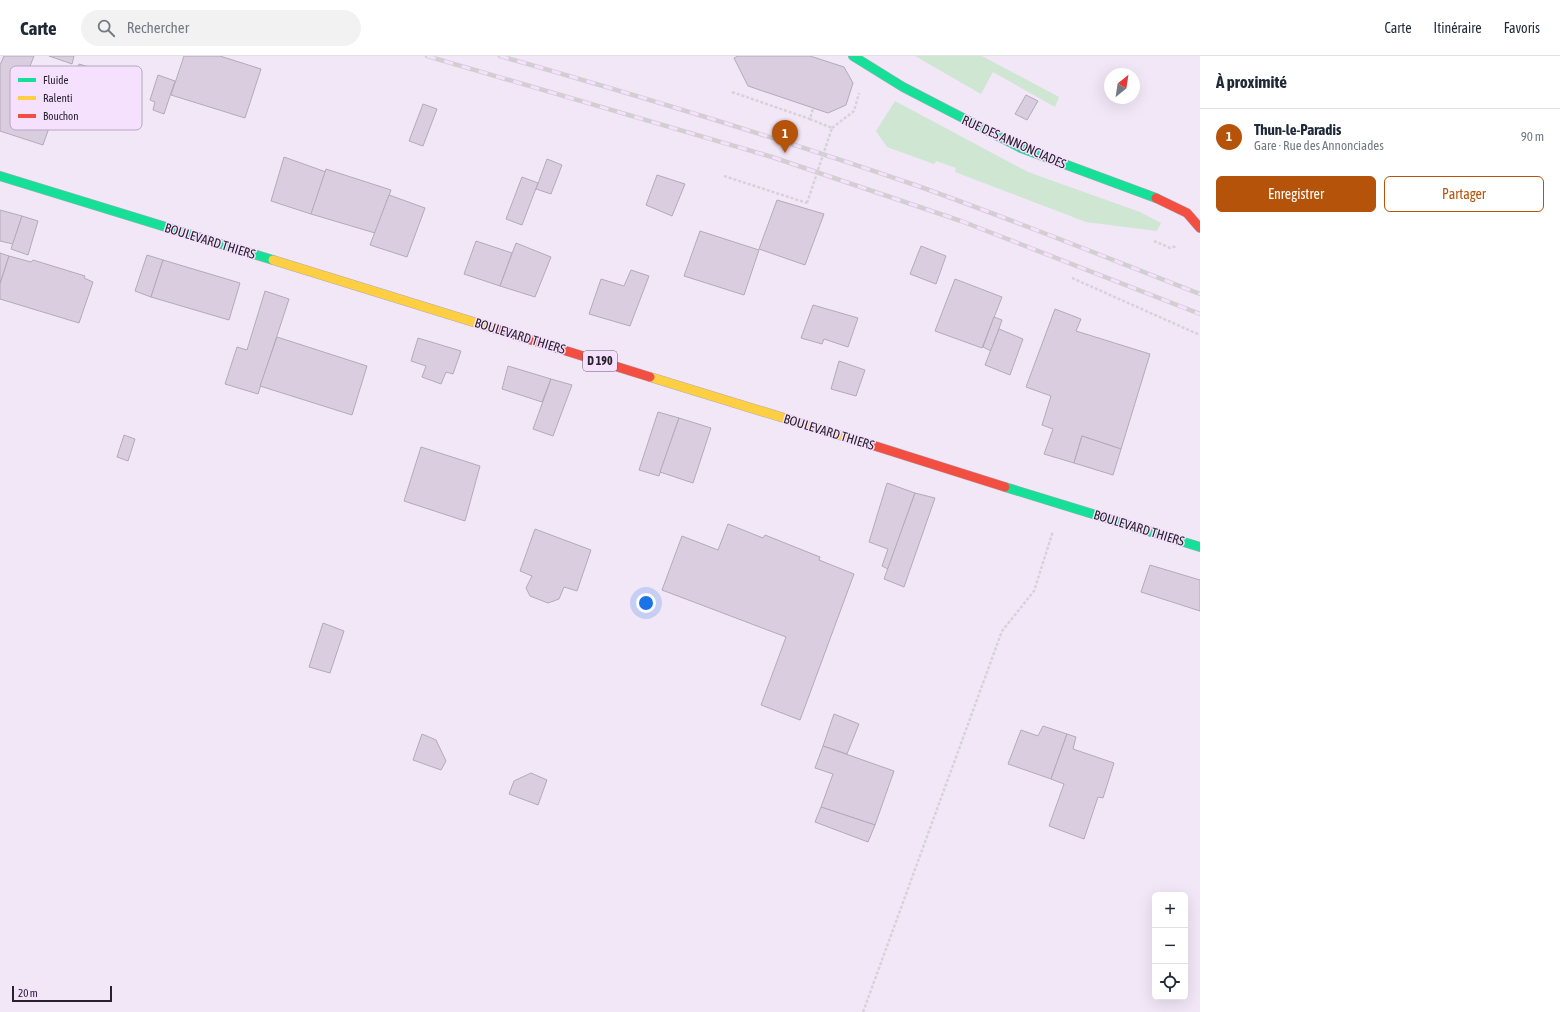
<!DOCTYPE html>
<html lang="fr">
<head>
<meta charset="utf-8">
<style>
	:root { --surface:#fff; --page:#f2f2f3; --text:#1f2937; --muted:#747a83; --line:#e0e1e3; --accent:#b45309 }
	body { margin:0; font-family:"Asap Condensed",sans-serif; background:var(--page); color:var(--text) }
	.controls { position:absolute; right:12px; bottom:12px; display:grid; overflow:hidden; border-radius:6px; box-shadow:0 4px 16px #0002 }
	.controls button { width:36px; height:36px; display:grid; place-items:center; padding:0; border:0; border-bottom:1px solid var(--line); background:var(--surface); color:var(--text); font:20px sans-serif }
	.compass { position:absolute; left:1104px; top:12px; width:36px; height:36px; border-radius:50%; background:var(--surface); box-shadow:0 4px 16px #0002; rotate:30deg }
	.scale { position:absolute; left:12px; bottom:10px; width:100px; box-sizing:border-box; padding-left:4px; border:2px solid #29212c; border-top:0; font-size:11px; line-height:14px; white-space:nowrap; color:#29212c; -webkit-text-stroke:3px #f5e0fe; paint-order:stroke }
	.you { position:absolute; left:646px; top:547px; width:14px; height:14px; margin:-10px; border:3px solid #fff; border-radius:50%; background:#1a73e8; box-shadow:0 0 0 6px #1a73e833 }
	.badge { display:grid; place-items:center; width:26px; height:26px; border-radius:50%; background:var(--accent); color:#fff; font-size:13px; font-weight:700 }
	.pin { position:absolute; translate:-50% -33px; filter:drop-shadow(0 1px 2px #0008) }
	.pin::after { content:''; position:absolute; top:21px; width:14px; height:12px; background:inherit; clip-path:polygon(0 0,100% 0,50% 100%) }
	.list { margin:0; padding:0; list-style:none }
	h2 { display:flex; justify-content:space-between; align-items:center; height:52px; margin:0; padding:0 16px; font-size:17px }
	h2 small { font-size:13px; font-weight:400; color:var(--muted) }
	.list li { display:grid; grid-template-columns:26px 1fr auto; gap:12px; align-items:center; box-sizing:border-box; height:56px; padding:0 16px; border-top:1px solid var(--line) }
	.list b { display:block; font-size:15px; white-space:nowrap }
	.list p { margin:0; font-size:13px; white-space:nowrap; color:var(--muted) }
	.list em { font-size:13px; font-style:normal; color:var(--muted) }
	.actions { display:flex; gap:8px; padding:12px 16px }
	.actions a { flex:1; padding:9px 0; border:1px solid var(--accent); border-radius:6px; text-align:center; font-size:14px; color:var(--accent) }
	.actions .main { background:var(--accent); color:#fff }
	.icon { flex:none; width:22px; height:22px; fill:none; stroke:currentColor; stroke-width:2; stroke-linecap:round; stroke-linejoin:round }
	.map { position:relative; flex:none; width:1200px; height:956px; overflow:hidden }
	header { display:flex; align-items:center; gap:24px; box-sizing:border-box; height:56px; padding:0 20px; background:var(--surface); border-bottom:1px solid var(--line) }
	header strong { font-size:19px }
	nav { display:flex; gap:22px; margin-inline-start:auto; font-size:14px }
	.search { width:280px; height:36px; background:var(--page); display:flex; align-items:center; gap:10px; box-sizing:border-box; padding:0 14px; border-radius:22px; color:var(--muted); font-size:15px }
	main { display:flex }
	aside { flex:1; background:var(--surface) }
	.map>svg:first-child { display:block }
</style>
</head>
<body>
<header>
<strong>Carte</strong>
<div class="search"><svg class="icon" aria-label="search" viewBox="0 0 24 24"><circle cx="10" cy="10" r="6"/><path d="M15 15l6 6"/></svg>Rechercher</div>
<nav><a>Carte</a><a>Itinéraire</a><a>Favoris</a></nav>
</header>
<main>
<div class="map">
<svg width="1200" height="956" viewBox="0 0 1200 956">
	<rect width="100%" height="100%" fill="#f2e7f7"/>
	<g fill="#cee6d2">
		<path d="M915,0H982L1059,41L1055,51L993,16L981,38Z"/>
		<path d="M895,45L1028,116L1140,156L1161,167L1157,175L1086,166L955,116L956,112L936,105L934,108L887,91L876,75Z"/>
	</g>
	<g fill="#dacde0" stroke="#b3aab7">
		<path d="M4,0H34L20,35L57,49L43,89L0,75V9Z"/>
		<path d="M49,0H74L72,8Z"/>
		<path d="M184,0H220L261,13L245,62L171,39Z"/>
		<path d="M738,0H810L844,11L853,27L846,49L828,57L748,30L734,2Z"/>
		<path d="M79,8L137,26L122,71L65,51Z"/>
		<path d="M158,19L175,25L164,58L153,54L155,46L150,44Z"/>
		<path d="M1026,39L1038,45L1027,64L1015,58Z"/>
		<path d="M423,48L437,53L423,90L409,85Z"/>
		<path d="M284,101L326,116L311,158L271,145Z"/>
		<path d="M547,103L562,109L551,138L536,133Z"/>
		<path d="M326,113L391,134L375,177L311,158Z"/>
		<path d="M657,119L685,128L672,160L646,149Z"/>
		<path d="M522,121L538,127L522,169L506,163Z"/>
		<path d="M389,139L425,152L407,201L370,189Z"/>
		<path d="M777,144L824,158L805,209L759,193Z"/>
		<path d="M0,154L22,160L13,188L0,185Z"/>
		<path d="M22,160L38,165L28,199L11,193Z"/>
		<path d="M700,175L759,194L744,239L684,220Z"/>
		<path d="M476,185L512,197L500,230L464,218Z"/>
		<path d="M516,187L551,201L535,241L500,230Z"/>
		<path d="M921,190L946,200L936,228L910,218Z"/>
		<path d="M0,197L9,200L0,228Z"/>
		<path d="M147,199L163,204L151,241L135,235Z"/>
		<path d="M9,200L31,206L33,204L85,220L84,222L93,226L79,267L0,243V228Z"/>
		<path d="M163,204L240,227L229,264L151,241Z"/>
		<path d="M631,214L649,220L630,270L589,258L601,223L624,230Z"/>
		<path d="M955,223L1002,241L982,292L935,275Z"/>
		<path d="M265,235L289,243L258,338L225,328L237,291L247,294Z"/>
		<path d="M813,249L858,262L848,291L824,283L822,288L801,282Z"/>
		<path d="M1055,253L1081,263L1076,275L1150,298L1121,393L1082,380L1074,407L1044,398L1053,373L1042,369L1051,340L1026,331Z"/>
		<path d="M994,261L1002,264L991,295L983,291Z"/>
		<path d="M999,273L1023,283L1010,319L985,309Z"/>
		<path d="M277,281L367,310L352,359L260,330Z"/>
		<path d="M418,282L461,295L453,318L446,316L441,328L422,321L426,310L411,305Z"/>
		<path d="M839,305L865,314L856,340L831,333Z"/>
		<path d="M508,310L551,323L542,346L502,333Z"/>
		<path d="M551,323L572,329L553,380L533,373Z"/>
		<path d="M658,356L679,362L659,420L639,414Z"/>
		<path d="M679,362L711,372L693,427L660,416Z"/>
		<path d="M124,379L135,383L128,405L117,401Z"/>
		<path d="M1082,380L1121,393L1113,419L1074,407Z"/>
		<path d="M421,391L480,410L465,465L404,445Z"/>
		<path d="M887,427L915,437L888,513L882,510L888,493L869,486Z"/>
		<path d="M915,437L935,442L904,531L884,523Z"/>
		<path d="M728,468L763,482L765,479L820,501L819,504L854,518L800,664L761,649L786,581L662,534L682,480L718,494Z"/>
		<path d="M535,473L591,494L577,535L564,531L559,543L548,547L530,540L526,532L532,520L520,515Z"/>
		<path d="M1150,509L1200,524V555L1141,536Z"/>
		<path d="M323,567L344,575L330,617L309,611Z"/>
		<path d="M834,658L859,668L847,698L823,690Z"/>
		<path d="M1043,670L1067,678L1051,723L1008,708L1021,674L1038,680Z"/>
		<path d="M422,678L436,684L446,705L441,714L413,704Z"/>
		<path d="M1067,678L1076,681L1073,693L1114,707L1103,742L1098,741L1084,783L1049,770L1064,728L1051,723Z"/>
		<path d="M823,690L894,715L875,769L821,751L833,718L815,712Z"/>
		<path d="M531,717L547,724L538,749L509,738L514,725Z"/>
		<path d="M821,751L875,769L868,786L815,766Z"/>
	</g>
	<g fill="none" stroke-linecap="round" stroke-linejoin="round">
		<g stroke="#b2a9b6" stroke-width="10">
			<g id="fast">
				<path d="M853,0L903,31L1021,92L1156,142"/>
				<path d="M0,120L273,204"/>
				<path d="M1005,431L1200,491"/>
			</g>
		</g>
		<g stroke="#b2a9b6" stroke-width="10">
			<g id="slow">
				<path d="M273,204L496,273"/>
				<path d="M650,321L872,389"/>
			</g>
		</g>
		<g stroke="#b2a9b6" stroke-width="10">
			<g id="jam">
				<path d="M1156,142L1187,157L1200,172"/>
				<path d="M496,273L650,321"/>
				<path d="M872,389L1005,431"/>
			</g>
		</g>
		<g stroke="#d6d3d8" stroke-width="2.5" stroke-dasharray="3 2" stroke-linecap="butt">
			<path d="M732,36L810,63"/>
			<path d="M832,72L854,55L859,37"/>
			<path d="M724,120L807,147"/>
			<path d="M1154,185L1170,192L1177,190"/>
			<path d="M1072,222L1200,279"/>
			<path d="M863,956L1002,575L1034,535L1053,475"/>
		</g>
		<use href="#fast" stroke="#16e098" stroke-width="9"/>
		<use href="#slow" stroke="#ffcf43" stroke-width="9"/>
		<use href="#jam" stroke="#f24e42" stroke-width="9"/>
		<g stroke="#d2ced2" stroke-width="4.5">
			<g id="rail">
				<path d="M427,0L772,101L961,165L1200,258"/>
				<path d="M500,0C640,40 778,82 915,129C1011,163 1105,201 1200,238"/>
			</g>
		</g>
		<use href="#rail" stroke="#f5e0fe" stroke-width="3" stroke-dasharray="9" stroke-linecap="butt"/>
		<path stroke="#d6d3d8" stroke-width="2.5" stroke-dasharray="3 2" stroke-linecap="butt" d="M807,147L832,72L810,63L813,52"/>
	</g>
	<g text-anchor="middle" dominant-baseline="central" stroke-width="3" stroke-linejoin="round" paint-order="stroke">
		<rect fill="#f5e0fe" stroke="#665a6b" stroke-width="1" x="583" y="295" width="34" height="20" rx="3"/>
		<g font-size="12" font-weight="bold" fill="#29212c">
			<text x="600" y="305">D 190</text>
		</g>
		<g font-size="13" fill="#29212c" stroke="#f5e0fe">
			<text transform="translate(1014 86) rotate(24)">RUE DES ANNONCIADES</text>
			<text transform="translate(210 185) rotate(17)">BOULEVARD THIERS</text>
			<text transform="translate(520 280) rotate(17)">BOULEVARD THIERS</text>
			<text transform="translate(829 376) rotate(17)">BOULEVARD THIERS</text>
			<text transform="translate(1139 472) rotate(17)">BOULEVARD THIERS</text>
		</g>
	</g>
	<rect x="10" y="10" width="132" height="64" rx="6" fill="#f5e0fe" stroke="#b8a7bf" stroke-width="1"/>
	<rect x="18" y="22" width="18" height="4" fill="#16e098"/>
	<rect x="18" y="40" width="18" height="4" fill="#ffcf43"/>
	<rect x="18" y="58" width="18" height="4" fill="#f24e42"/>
	<g font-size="11" fill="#29212c">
		<text x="43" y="28">Fluide</text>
		<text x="43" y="46">Ralenti</text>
		<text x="43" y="64">Bouchon</text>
	</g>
</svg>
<div class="controls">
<button>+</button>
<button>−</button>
<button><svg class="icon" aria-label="locate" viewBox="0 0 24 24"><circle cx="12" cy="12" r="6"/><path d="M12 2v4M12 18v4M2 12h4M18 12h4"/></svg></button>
</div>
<svg class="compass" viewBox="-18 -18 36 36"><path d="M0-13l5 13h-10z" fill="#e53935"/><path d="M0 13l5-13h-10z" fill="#747a83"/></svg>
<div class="scale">20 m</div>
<div class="you"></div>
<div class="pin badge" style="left:785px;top:97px">1</div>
</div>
<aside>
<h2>À proximité<small></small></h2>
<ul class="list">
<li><span class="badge">1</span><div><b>Thun-le-Paradis</b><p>Gare · Rue des Annonciades</p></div><em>90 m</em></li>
</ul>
<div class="actions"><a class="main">Enregistrer</a><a>Partager</a></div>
</aside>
</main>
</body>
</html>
